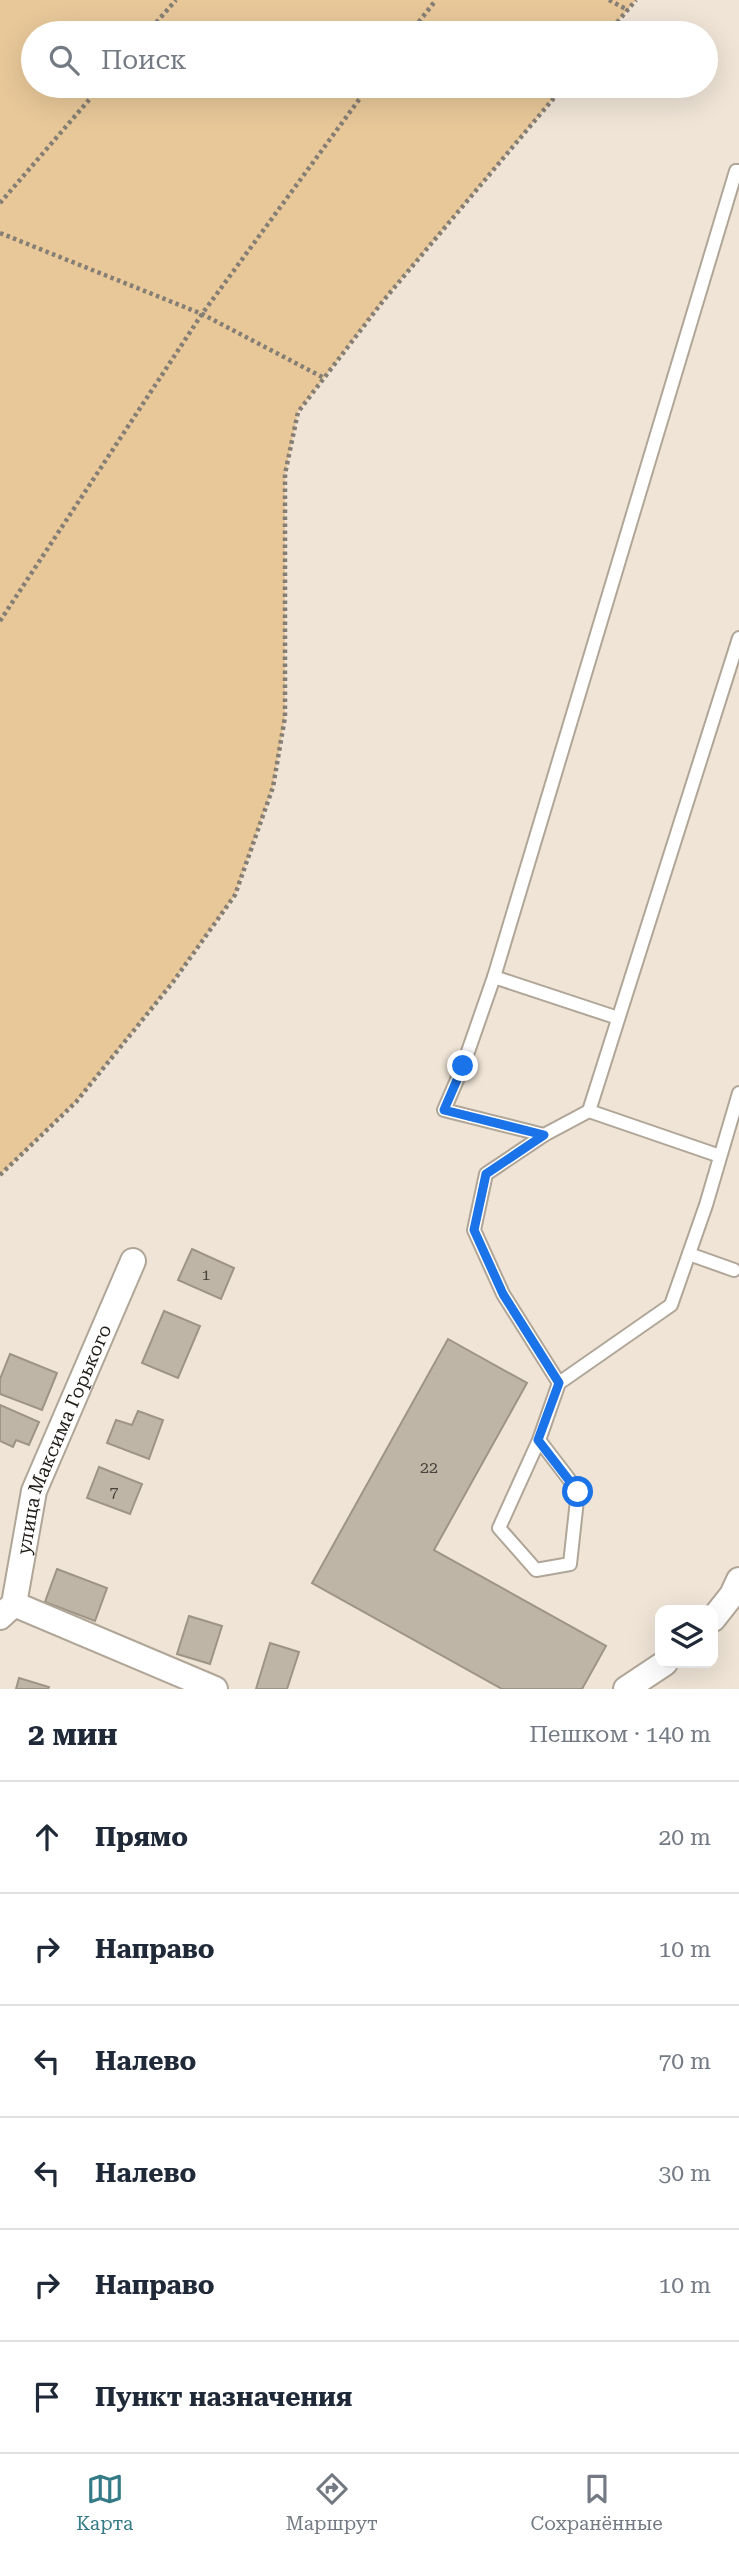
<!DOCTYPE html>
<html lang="ru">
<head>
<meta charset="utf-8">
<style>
	:root { --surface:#fff; --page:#f2f2f3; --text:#1f2937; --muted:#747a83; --line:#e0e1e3; --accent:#357b87 }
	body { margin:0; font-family:"Roboto Serif",serif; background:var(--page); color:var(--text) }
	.controls { position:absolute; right:21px; bottom:21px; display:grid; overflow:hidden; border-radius:14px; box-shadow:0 7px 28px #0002 }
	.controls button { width:63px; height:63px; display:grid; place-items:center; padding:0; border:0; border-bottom:2px solid var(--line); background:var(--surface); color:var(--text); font:35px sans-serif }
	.stop { position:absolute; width:21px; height:21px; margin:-16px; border:5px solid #1a73e8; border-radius:50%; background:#fff }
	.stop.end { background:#1a73e8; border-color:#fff; box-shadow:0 2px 7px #0008 }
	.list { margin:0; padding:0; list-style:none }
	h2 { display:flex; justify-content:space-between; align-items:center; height:91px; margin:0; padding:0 28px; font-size:30px }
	h2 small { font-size:23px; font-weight:400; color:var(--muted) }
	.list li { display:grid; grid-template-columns:46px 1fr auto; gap:21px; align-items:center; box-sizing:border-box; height:112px; padding:0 28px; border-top:2px solid var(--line) }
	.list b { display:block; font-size:26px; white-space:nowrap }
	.list em { font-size:23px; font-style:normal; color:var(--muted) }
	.icon { flex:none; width:38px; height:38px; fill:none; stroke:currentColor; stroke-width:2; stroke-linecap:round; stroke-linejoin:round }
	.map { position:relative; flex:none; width:739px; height:1689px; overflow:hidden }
	.search { position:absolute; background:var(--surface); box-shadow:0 7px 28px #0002; left:21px; right:21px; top:21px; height:77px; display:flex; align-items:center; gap:18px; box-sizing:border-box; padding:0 24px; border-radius:38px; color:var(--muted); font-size:26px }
	.sheet { height:763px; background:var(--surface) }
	nav { display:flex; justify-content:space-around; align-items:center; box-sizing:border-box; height:98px; border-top:2px solid var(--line); background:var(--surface); font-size:19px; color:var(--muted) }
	nav a { display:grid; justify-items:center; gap:4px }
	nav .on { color:var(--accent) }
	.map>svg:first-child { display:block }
</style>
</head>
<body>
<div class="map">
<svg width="739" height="1689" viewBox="0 0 739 1689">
	<rect width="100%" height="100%" fill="#efe4d6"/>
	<path fill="#e8c899" d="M0,0H636L608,33H33V86H564L383,301L298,412L285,475V717L273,787L235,895L173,982L76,1102L0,1175Z"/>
	<g fill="#bfb5a7" stroke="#9e9486" stroke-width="2">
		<path d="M192,1249L234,1268L221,1299L178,1280Z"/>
		<path d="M164,1311L200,1326L178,1378L142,1363Z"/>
		<path d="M448,1339L527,1383L434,1550L606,1646L582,1689H502L312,1583Z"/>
		<path d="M10,1354L57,1373L42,1410L0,1394V1379Z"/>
		<path d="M0,1405L39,1422L29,1445L16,1440L13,1447L0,1441Z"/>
		<path d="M138,1411L163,1420L149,1459L107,1443L116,1420L132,1425Z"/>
		<path d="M99,1467L142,1484L130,1514L87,1498Z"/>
		<path d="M57,1569L107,1588L95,1621L45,1602Z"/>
		<path d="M189,1616L222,1626L210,1664L177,1654Z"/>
		<path d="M270,1643L299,1652L287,1689H256Z"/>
		<path d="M19,1678L49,1687L48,1689H16Z"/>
	</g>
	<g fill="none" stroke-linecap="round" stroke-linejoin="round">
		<g stroke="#b0a698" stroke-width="16">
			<g id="lane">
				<path d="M494,977L463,1066L444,1110L544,1135"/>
				<path d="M618,1018L494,977L736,171H739"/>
				<path d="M720,1156L589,1111L739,638"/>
				<path d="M689,1254L734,1270"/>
				<path d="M559,1383L503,1294L474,1230L486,1174L544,1135L589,1111"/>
				<path d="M539,1440L578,1491L570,1564L536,1570L499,1528L539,1440L559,1383L671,1305L706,1205L739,1093"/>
			</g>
		</g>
		<g stroke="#b0a698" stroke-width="28">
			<g id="street">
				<path d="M14,1604L215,1689"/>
				<path id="s1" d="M0,1617L14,1604L34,1491L133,1261"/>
				<path d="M713,1619L732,1595L739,1580"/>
				<path d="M626,1689L665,1663"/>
			</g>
		</g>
		<g stroke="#857e74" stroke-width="4.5" stroke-dasharray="3.5 3.5" stroke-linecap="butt">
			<path d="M609,0L628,10"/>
			<path d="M147,33L176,0"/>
			<path d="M410,33L436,0"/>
			<path d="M608,33L636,0"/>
			<path d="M0,203L101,86"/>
			<path d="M0,233L202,314L324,378"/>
			<path d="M0,621L202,314L369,86"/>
			<path d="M0,1175L76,1102L173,982L235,895L273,787L285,717V474L298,412L383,301L564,86"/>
		</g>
		<use href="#lane" stroke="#fff" stroke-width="12"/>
		<use href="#street" stroke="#fff" stroke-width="24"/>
	</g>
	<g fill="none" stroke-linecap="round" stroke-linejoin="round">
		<path stroke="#1a73e8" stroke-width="9" d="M463,1066L444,1110L544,1135L486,1174L474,1230L503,1294L559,1383L538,1440L578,1492"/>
	</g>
	<g text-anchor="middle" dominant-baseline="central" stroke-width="6" stroke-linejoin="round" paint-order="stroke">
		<g font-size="16" fill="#48433c">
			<text x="206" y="1274">1</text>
			<text x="429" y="1467">22</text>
			<text x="114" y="1491">7</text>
		</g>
		<g font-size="19" fill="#211d18" stroke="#fff">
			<text stroke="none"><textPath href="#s1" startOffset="192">улица Максима Горького</textPath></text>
		</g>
	</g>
</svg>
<div class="controls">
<button><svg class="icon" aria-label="layers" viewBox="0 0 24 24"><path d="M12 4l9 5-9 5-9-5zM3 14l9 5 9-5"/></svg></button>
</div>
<div class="stop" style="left:578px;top:1492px"></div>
<div class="stop end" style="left:463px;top:1066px"></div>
<div class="search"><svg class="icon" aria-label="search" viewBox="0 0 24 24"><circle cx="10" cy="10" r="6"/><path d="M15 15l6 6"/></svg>Поиск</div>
</div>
<section class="sheet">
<h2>2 мин<small>Пешком · 140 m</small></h2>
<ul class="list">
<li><svg class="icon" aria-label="ahead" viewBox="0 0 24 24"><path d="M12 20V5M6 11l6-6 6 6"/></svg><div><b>Прямо</b></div><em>20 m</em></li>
<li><svg class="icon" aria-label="right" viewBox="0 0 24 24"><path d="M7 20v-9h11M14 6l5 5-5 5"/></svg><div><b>Направо</b></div><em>10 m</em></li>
<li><svg class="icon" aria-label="left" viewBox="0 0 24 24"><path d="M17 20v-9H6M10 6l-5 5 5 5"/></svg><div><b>Налево</b></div><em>70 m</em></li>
<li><svg class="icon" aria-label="left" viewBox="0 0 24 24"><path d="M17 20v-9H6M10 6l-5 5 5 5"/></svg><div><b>Налево</b></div><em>30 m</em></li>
<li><svg class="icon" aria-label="right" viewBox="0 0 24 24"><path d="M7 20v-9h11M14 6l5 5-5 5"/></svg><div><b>Направо</b></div><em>10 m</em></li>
<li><svg class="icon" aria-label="arrive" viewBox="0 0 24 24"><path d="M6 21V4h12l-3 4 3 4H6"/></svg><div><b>Пункт назначения</b></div></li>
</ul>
</section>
<nav>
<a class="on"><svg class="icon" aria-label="map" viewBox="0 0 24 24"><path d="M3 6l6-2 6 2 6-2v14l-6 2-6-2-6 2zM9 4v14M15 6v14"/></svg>Карта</a>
<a><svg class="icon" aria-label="directions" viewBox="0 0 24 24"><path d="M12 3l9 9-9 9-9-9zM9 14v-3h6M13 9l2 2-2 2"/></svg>Маршрут</a>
<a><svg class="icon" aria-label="saved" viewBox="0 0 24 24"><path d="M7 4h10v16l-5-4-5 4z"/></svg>Сохранённые</a>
</nav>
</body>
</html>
